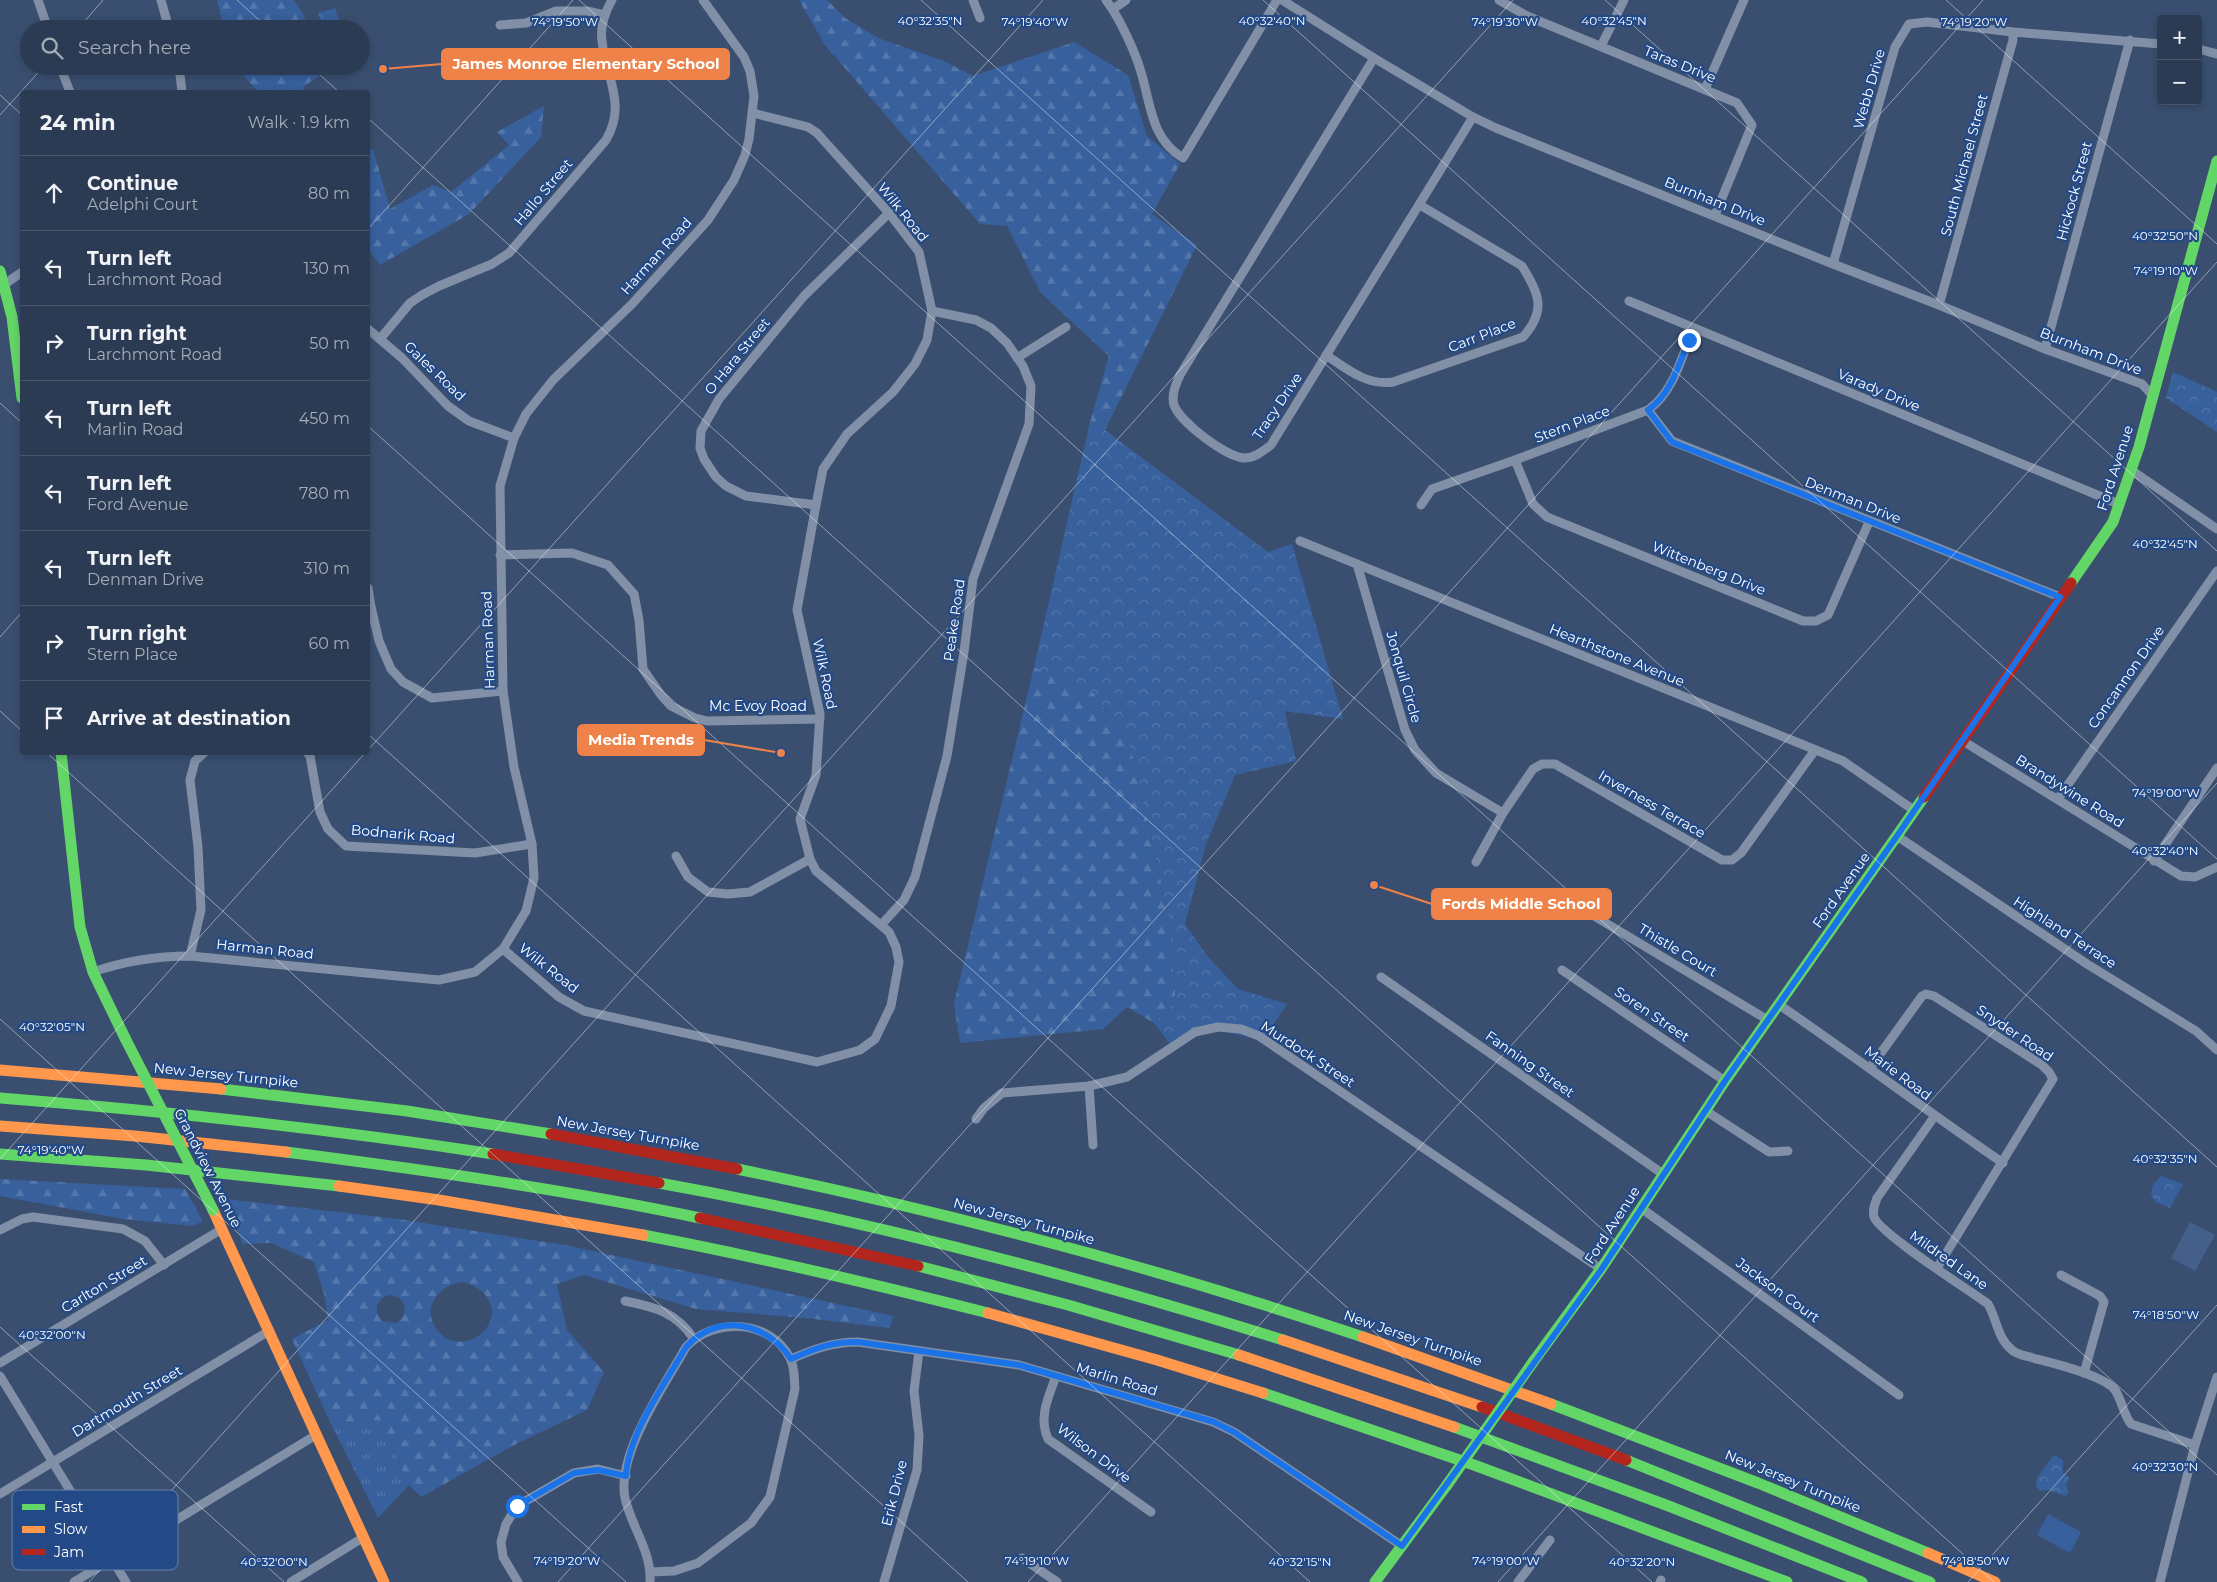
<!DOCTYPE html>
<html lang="en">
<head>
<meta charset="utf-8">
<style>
	:root { --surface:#2c3b54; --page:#34425a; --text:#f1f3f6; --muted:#a6adb8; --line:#48556b }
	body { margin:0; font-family:Montserrat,sans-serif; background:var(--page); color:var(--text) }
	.controls { position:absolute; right:15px; top:15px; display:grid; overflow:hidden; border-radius:5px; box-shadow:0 2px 8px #0003 }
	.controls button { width:45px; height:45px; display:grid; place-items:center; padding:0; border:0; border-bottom:1px solid var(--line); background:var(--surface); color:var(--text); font:25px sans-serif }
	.stop { position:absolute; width:15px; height:15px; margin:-11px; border:4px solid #1a73e8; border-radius:50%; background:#fff }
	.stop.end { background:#1a73e8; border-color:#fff; box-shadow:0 1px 5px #0008 }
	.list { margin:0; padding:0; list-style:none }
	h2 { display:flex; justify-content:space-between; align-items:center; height:65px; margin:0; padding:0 20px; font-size:21px }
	h2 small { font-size:16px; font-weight:400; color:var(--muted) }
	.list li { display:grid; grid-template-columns:32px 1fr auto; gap:15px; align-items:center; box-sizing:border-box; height:75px; padding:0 20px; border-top:1px solid var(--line) }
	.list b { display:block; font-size:19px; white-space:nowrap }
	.list p { margin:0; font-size:16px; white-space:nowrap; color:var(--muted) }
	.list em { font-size:16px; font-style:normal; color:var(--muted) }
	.icon { flex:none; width:28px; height:28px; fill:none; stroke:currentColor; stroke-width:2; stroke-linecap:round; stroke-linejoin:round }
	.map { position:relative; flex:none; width:2217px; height:1582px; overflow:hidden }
	.search { position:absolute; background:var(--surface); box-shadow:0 2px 8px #0003; left:20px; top:20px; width:350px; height:55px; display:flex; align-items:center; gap:12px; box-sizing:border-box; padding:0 18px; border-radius:28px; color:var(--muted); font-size:19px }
	.panel { position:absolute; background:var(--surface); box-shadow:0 2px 8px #0003; left:20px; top:90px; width:350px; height:665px; border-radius:5px }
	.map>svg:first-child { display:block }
</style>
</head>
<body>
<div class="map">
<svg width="2217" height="1582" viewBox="0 0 2217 1582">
	<defs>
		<pattern id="grass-tufts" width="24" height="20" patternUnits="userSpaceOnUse" patternTransform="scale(1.25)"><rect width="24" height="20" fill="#37609d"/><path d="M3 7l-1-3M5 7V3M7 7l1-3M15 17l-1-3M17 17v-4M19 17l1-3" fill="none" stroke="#5578ac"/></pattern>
		<pattern id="forest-firs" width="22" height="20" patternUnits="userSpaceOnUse" patternTransform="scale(1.25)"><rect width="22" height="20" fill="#37609d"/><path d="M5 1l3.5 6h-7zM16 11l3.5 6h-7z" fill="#5578ac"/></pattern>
		<pattern id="park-crowns" width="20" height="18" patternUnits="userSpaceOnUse" patternTransform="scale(1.25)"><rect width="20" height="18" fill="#37609d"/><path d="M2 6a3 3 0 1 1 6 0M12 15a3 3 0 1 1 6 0" fill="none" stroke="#5578ac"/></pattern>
	</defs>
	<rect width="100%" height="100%" fill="#3a4f70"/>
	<path fill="url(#grass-tufts)" d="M381,1420L409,1485L378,1518L331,1424Z"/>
	<g fill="url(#forest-firs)" fill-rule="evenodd">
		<path d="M217,0H294L304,16L309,29H224Z"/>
		<path d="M799,0H827L845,18L878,38L944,61L973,76L1074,42L1128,75L1147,136L1180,164L1152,214L1197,245L1105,430L1090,422L1109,356L1041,293L1007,226L980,224L825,45Z"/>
		<path d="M235,66H323L325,72L303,87L305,92H258Z"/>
		<path d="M544,106L541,137L469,214L380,265L368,249V150L373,149L390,209L433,185L451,192L509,145L497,132Z"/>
		<path d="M1034,667L1094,693L1131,749L1169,917L1176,1002L1154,1023L1127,1007L1103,1029L960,1043L954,1004Z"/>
		<path d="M0,1179L185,1189L203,1221L193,1226L124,1219L0,1196Z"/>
		<path d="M225,1199L398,1219L565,1245L893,1316L890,1328L806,1318L696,1309L584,1275L557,1284L567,1330L604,1372L587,1410L516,1444L421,1497L409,1485L381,1420L331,1424L292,1339L328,1320L325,1297L314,1262L271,1243L243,1244ZM463,1282C482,1286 499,1304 489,1324C479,1343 452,1349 438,1331C420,1309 438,1285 463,1282ZM388,1295C406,1295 411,1314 396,1323L382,1321C373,1312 376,1300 388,1295Z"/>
	</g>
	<g fill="url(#park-crowns)">
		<path d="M335,8L341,26L323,29L318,13Z"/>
		<path d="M2173,372L2217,392V432L2166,398Z"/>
		<path d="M1090,422L1105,430L1268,552L1292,544L1343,719L1285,711L1296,761L1235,775L1206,844L1185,924L1208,957L1238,989L1287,1004L1263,1040L1210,1029L1173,1048L1154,1023L1176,1002L1169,917L1131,749L1094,693L1034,667Z"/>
		<path d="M2161,1176L2183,1184L2170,1208L2156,1202L2151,1195L2153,1185Z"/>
		<path d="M2054,1455L2063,1460V1472L2069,1478L2066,1486L2069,1492L2065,1496L2048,1490L2041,1491L2036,1487L2037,1478Z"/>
	</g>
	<path fill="#37609d" d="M2048,1514L2081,1532L2070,1553L2037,1535Z"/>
	<path fill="#455f8b" d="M2190,1222L2215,1235L2195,1271L2171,1258Z"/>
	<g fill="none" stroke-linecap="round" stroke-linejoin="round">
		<g stroke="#8190a6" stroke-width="9">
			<path d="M38,0L48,29"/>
			<path d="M161,0L169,29"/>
			<path d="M973,0L980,18"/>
			<path d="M1106,0C1119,17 1135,51 1141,72C1151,105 1151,139 1183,158L1277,0"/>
			<path d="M1282,0L1374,58L1473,117L1496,128L1833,264L1939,305L2045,349L2142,384L2153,396"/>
			<path d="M1499,0L1527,16L1737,103L1752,125L1715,215"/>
			<path d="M1113,9L1126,0"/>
			<path d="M500,25L526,23L556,11H587L605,15"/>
			<path d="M1601,46L1624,0"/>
			<path d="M2198,49L2217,54"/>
			<path d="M1374,58L1180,375C1176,384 1171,395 1174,405C1180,422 1226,457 1244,458C1255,458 1263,451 1271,445L1473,117"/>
			<path d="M60,66L70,92"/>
			<path d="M179,66L182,92"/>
			<path d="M1705,89L1744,0"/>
			<path d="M1833,264L1895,47L1909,24L1927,22L2013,32L2161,44"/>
			<path d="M5,284L22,272"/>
			<path d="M1629,301L2119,504"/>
			<path d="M1939,305L2013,40V32"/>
			<path d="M368,329L402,358L448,406L469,421L514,438"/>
			<path d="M380,339L410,303L422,295L439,286L492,264L509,253L606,140C627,104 606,78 602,41C600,27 605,12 612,0"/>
			<path d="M2045,349L2130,40"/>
			<path d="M1326,355C1347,369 1367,386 1393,382L1523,337C1547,310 1539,294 1522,266L1420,205"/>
			<path d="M1017,358L1066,327"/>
			<path d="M1648,410L1672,441L2060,597"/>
			<path d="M1515,460L1533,504L1547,517L1803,621H1816L1828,615L1869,522"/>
			<path d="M2131,470L2217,529"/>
			<path d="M816,505L746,496L726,486L716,477L704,459L700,448L701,431L719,399L804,296L889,213"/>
			<path d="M1421,505L1432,489L1515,460L1648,410C1674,392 1682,356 1693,328"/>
			<path d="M1300,541L1843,761L1915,811"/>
			<path d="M500,555L572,553L608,565L634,594L639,620L643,669L661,695L671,706L695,718L707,721L820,719"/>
			<path d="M1357,564L1405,730L1415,750L1436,773L1503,813"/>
			<path d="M368,588L371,607H368"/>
			<path d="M371,607L379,641L391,669L403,682L432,698L503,691"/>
			<path d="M1963,741L2181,876L2195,877L2217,867"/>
			<path d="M307,752L310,756L320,812L328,829L346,846L475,853L532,844"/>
			<path d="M2058,799L2217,571"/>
			<path d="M1897,836L2087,964L2196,1031L2217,1050"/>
			<path d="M676,856L688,877L708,892L728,894L750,892L810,859"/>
			<path d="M2154,861L2217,768"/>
			<path d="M1476,862L1503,813L1533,769L1542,764H1555L1722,860H1732L1741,853L1815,750"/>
			<path d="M1574,904L1768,1020"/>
			<path d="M881,925L904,900L915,877L947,756L964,652L973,579L1029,424L1031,386L1023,366L1007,343L991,328L976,320L932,311"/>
			<path d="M503,949L559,997L584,1011L817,1062L860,1050L875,1039L891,1006L899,962L896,947L889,932L816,871L810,859L800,819L816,775L820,714L797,610L816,505L823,469L847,434L893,392L915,364L927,340L932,311L919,252L889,213L817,133L808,127L753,113"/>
			<path d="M190,956L201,910L198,847L190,780L195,761L205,752"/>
			<path d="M1562,970L1725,1081"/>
			<path d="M93,972C125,961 156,956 190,956L439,980L475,972L503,949L526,911L534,878L532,844L514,767L503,691L500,486L514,438L526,414L553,380L632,304L708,220L734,180L745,155L749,139L754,96L750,71L744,57L703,0"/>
			<path d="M1381,977L1663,1174"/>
			<path d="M1778,1004C1854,1056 1927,1111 2003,1163"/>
			<path d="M1870,1068L1922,996L1926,994L1934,996L2042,1065L2049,1072L2053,1079L1937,1268"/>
			<path d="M1089,1086L1093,1145"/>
			<path d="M1706,1111L1769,1152L1788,1151"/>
			<path d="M1934,1117L1877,1198C1875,1204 1872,1210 1874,1217C1879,1233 1969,1290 1988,1304C1997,1319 1997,1338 2012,1350C2017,1355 2027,1356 2033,1358C2052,1363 2104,1375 2115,1390C2122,1400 2123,1414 2131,1424L2195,1445"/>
			<path d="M976,1119L984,1108L1002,1093L1089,1086L1127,1077L1195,1032L1218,1027L1241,1029L1259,1036L1601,1269"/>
			<path d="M1641,1208L1899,1395"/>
			<path d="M0,1230L22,1219L33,1217L123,1229L145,1241L164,1265"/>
			<path d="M2061,1275L2100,1296L2104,1302L2084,1373"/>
			<path d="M625,1301C655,1307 676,1312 694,1339"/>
			<path d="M791,1359C814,1349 833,1342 858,1342L1019,1365L1213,1422L1234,1432L1402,1546"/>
			<path d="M0,1363L222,1229"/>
			<path d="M0,1376L126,1582"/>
			<path d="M1056,1376C1049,1396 1038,1417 1048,1439L1151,1512"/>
			<path d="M0,1494L269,1331"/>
			<path d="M1022,1558L1057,1582"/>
			<path d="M74,1582L316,1435"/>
			<path d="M291,1582L364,1537"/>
			<path d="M518,1582L503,1557L501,1542L506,1524L517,1506L574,1473L598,1469L626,1476"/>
			<path d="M650,1582C652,1552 631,1526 625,1498C616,1454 665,1385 686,1347C714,1317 770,1319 790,1358C795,1367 794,1379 795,1389L770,1497L751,1523L698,1563L674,1571L650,1572"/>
			<path d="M884,1582L917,1470L919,1436L914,1391L919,1351"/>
			<path d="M1518,1582L1550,1540"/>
			<path d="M1660,1582L1661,1580"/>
			<path d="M2160,1582L2195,1445L2217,1377"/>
		</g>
		<g stroke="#63d668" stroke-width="11">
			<path d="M0,271L12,317L22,398"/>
			<path d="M2071,583L2113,522L2139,447L2217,161"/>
			<path d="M61,752L80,927L93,972L125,1038"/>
			<path d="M221,1089L407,1111L551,1134"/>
			<path d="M0,1098C165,1111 329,1129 493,1154"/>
			<path d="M286,1152C425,1170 563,1189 700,1218"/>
			<path d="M0,1154L146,1165L339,1186"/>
			<path d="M737,1169C949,1212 1158,1268 1363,1337"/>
			<path d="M659,1183C871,1221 1079,1276 1283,1340"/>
			<path d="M643,1235C759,1257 874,1284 988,1313"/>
			<path d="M918,1266L1068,1305L1239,1355"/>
			<path d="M1533,1362L1601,1269L1725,1081L1924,797"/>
			<path d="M1263,1393L1474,1465L1787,1582"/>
			<path d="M1551,1404L1758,1483L1928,1553"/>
			<path d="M1454,1427L1666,1505L1862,1582"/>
			<path d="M1626,1460L1930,1582"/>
			<path d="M1375,1582L1447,1485"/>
		</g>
		<g stroke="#ff974d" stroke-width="11">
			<path d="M0,1070L221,1089"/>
			<path d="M0,1126L135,1136L286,1152"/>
			<path d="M339,1186L439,1200L643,1235"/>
			<path d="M213,1210L384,1582"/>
			<path d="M988,1313L1157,1360L1263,1393"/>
			<path d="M1363,1337L1551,1404"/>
			<path d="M1283,1340L1482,1407"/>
			<path d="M1239,1355L1454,1427"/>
			<path d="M1928,1553L1995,1582"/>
		</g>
		<g stroke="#b3261e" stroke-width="11">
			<path d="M1924,797L2071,583"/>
			<path d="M551,1134L737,1169"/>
			<path d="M493,1154L659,1183"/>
			<path d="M700,1218L918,1266"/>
			<path d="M1482,1407L1626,1460"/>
		</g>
		<g stroke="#63d668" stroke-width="11">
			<path d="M125,1038L213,1210"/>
			<path d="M1447,1485L1533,1362"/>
		</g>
	</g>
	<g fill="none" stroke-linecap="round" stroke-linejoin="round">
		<path stroke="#1a73e8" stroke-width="6" d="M517,1506L574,1473L598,1470L626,1476C628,1434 665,1384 686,1347C718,1312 766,1322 791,1359C816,1348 831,1342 858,1342L1019,1365L1214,1422L1234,1432L1402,1546L1601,1270L1725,1081L1897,836L2060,597L1672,442L1648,410C1671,394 1679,364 1689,340"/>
	</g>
	<path fill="none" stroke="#fff" stroke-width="1" stroke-opacity="0.45" d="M237,0L269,29M579,0L2217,1475M921,0L2217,1167M1263,0L2217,859M1605,0L2217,551M1946,0L2217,244M78,29L103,0M310,66L339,92M0,95L22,115M0,115L44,66M368,118L1994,1582M368,229L573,0M0,403L22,423M368,426L1652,1582M0,637L22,612M0,711L22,731M368,734L1310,1582M368,750L1043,0M46,752L968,1582M0,1019L626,1582M0,1159L366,752M0,1327L284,1582M89,1582L1513,0M558,1582L1983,0M1028,1582L2217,262M1498,1582L2217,783M1968,1582L2217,1305"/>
	<g text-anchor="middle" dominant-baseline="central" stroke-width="4.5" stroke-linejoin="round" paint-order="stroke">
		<g font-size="14" fill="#fff" stroke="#234a87">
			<text transform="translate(1680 64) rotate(22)">Taras Drive</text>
			<text transform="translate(1869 89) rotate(-74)">Webb Drive</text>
			<text transform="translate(1964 165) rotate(-75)">South Michael Street</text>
			<text transform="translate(2074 191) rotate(-75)">Hickock Street</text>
			<text transform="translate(543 192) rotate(-50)">Hallo Street</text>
			<text transform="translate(1715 201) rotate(22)">Burnham Drive</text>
			<text transform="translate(903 212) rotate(51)">Wilk Road</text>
			<text transform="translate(656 256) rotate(-48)">Harman Road</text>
			<text transform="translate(1482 335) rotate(-21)">Carr Place</text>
			<text transform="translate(2091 351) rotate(21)">Burnham Drive</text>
			<text transform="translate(737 356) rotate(-51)">O Hara Street</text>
			<text transform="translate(435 371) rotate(44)">Gales Road</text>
			<text transform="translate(1879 390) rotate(23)">Varady Drive</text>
			<text transform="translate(1277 406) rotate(-56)">Tracy Drive</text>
			<text transform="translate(1572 424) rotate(-21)">Stern Place</text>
			<text transform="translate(2115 468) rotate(-72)">Ford Avenue</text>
			<text transform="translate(1853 500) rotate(22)">Denman Drive</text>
			<text transform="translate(1709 568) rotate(22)">Wittenberg Drive</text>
			<text transform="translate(954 620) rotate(-82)">Peake Road</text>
			<text transform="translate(488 640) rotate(-92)">Harman Road</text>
			<text transform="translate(1617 655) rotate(22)">Hearthstone Avenue</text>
			<text transform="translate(825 674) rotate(78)">Wilk Road</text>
			<text transform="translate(1404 677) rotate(74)">Jonquil Circle</text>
			<text transform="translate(2126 677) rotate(-55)">Concannon Drive</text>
			<text x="758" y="706">Mc Evoy Road</text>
			<text transform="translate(2070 791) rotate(32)">Brandywine Road</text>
			<text transform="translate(1652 804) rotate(30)">Inverness Terrace</text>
			<text transform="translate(403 834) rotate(5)">Bodnarik Road</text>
			<text transform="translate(1841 890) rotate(-55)">Ford Avenue</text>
			<text transform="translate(2065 932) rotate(33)">Highland Terrace</text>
			<text transform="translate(265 949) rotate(6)">Harman Road</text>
			<text transform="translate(1678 950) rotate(31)">Thistle Court</text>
			<text transform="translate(549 968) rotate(38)">Wilk Road</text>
			<text transform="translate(1652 1014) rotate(34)">Soren Street</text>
			<text transform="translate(2015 1033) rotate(34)">Snyder Road</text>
			<text transform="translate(1308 1054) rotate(33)">Murdock Street</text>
			<text transform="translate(1530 1064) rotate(35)">Fanning Street</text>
			<text transform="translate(1898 1073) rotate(37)">Marie Road</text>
			<text transform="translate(226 1075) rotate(6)">New Jersey Turnpike</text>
			<text transform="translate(628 1133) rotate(10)">New Jersey Turnpike</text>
			<text transform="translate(208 1168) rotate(63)">Grandview Avenue</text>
			<text transform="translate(1024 1221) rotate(15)">New Jersey Turnpike</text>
			<text transform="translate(1612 1225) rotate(-57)">Ford Avenue</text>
			<text transform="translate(1949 1260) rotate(35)">Mildred Lane</text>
			<text transform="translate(104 1284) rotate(-31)">Carlton Street</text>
			<text transform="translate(1778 1290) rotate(36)">Jackson Court</text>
			<text transform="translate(1413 1338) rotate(19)">New Jersey Turnpike</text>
			<text transform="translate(1117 1379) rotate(17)">Marlin Road</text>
			<text transform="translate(127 1401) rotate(-31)">Dartmouth Street</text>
			<text transform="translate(1094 1453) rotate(37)">Wilson Drive</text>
			<text transform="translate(1793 1481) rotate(22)">New Jersey Turnpike</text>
			<text transform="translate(894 1493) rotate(-76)">Erik Drive</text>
		</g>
	</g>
	<rect x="12" y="1490" width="166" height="80" rx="8" fill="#234a87" stroke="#6580ab" stroke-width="1"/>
	<rect x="22" y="1504" width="23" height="6" fill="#63d668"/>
	<rect x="22" y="1526" width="23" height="7" fill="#ff974d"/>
	<rect x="22" y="1549" width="23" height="6" fill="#b3261e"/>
	<g font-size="14" fill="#fff">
		<text x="54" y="1512">Fast</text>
		<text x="54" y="1534">Slow</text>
		<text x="54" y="1557">Jam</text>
	</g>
	<g font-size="12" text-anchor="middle" fill="#fff" stroke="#234a87" stroke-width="4.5" stroke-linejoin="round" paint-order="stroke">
		<text x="930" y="25">40°32'35"N</text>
		<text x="1272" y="25">40°32'40"N</text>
		<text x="1614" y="25">40°32'45"N</text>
		<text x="565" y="26">74°19'50"W</text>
		<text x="1035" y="26">74°19'40"W</text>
		<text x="1505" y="26">74°19'30"W</text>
		<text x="1974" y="26">74°19'20"W</text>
		<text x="2165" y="240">40°32'50"N</text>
		<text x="2166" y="275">74°19'10"W</text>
		<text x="2165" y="548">40°32'45"N</text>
		<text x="2166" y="797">74°19'00"W</text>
		<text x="2165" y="855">40°32'40"N</text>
		<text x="52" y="1031">40°32'05"N</text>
		<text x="51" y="1154">74°19'40"W</text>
		<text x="2165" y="1163">40°32'35"N</text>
		<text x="2166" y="1319">74°18'50"W</text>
		<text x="52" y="1339">40°32'00"N</text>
		<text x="2165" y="1471">40°32'30"N</text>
		<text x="567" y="1565">74°19'20"W</text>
		<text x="1037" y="1565">74°19'10"W</text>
		<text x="1506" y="1565">74°19'00"W</text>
		<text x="1976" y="1565">74°18'50"W</text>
		<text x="274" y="1566">40°32'00"N</text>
		<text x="1300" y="1566">40°32'15"N</text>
		<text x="1642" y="1566">40°32'20"N</text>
	</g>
	<path fill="none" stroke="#ee8249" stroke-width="2" d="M383 69L442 64M781 753L704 740M1374 885L1432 904"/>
	<g fill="#ee8249" stroke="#234a87" stroke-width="2">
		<circle cx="383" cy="69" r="5"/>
		<circle cx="781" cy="753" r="5"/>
		<circle cx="1374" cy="885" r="5"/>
	</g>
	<g fill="#ee8249" stroke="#ee8249" stroke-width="2">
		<rect x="442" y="49" width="287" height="30" rx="5"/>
		<rect x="578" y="725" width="126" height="30" rx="5"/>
		<rect x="1432" y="889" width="179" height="30" rx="5"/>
	</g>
	<g font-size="15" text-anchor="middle" font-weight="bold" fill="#fff">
		<text x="586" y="69">James Monroe Elementary School</text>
		<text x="641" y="745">Media Trends</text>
		<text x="1521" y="909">Fords Middle School</text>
	</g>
</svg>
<div class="controls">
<button>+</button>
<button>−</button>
</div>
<div class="stop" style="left:517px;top:1506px"></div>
<div class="stop end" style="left:1689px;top:340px"></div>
<div class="search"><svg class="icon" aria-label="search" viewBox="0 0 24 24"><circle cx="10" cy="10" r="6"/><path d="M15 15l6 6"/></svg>Search here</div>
<section class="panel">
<h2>24 min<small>Walk · 1.9 km</small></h2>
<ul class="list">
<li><svg class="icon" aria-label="ahead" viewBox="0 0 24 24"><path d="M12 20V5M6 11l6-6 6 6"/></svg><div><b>Continue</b><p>Adelphi Court</p></div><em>80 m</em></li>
<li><svg class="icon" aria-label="left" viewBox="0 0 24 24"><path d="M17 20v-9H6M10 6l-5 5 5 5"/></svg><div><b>Turn left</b><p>Larchmont Road</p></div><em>130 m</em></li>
<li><svg class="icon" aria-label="right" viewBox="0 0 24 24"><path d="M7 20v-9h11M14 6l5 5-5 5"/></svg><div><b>Turn right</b><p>Larchmont Road</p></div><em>50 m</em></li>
<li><svg class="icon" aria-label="left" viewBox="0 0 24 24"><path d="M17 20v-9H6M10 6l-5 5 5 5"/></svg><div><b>Turn left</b><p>Marlin Road</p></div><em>450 m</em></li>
<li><svg class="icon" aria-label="left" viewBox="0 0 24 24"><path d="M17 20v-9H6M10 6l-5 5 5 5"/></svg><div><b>Turn left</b><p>Ford Avenue</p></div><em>780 m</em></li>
<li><svg class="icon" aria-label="left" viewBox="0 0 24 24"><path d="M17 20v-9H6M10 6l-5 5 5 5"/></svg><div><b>Turn left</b><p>Denman Drive</p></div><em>310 m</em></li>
<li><svg class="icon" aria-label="right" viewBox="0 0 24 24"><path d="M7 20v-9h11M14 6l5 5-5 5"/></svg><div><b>Turn right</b><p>Stern Place</p></div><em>60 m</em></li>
<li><svg class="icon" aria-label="arrive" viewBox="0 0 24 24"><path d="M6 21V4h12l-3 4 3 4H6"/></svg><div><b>Arrive at destination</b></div></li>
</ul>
</section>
</div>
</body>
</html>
